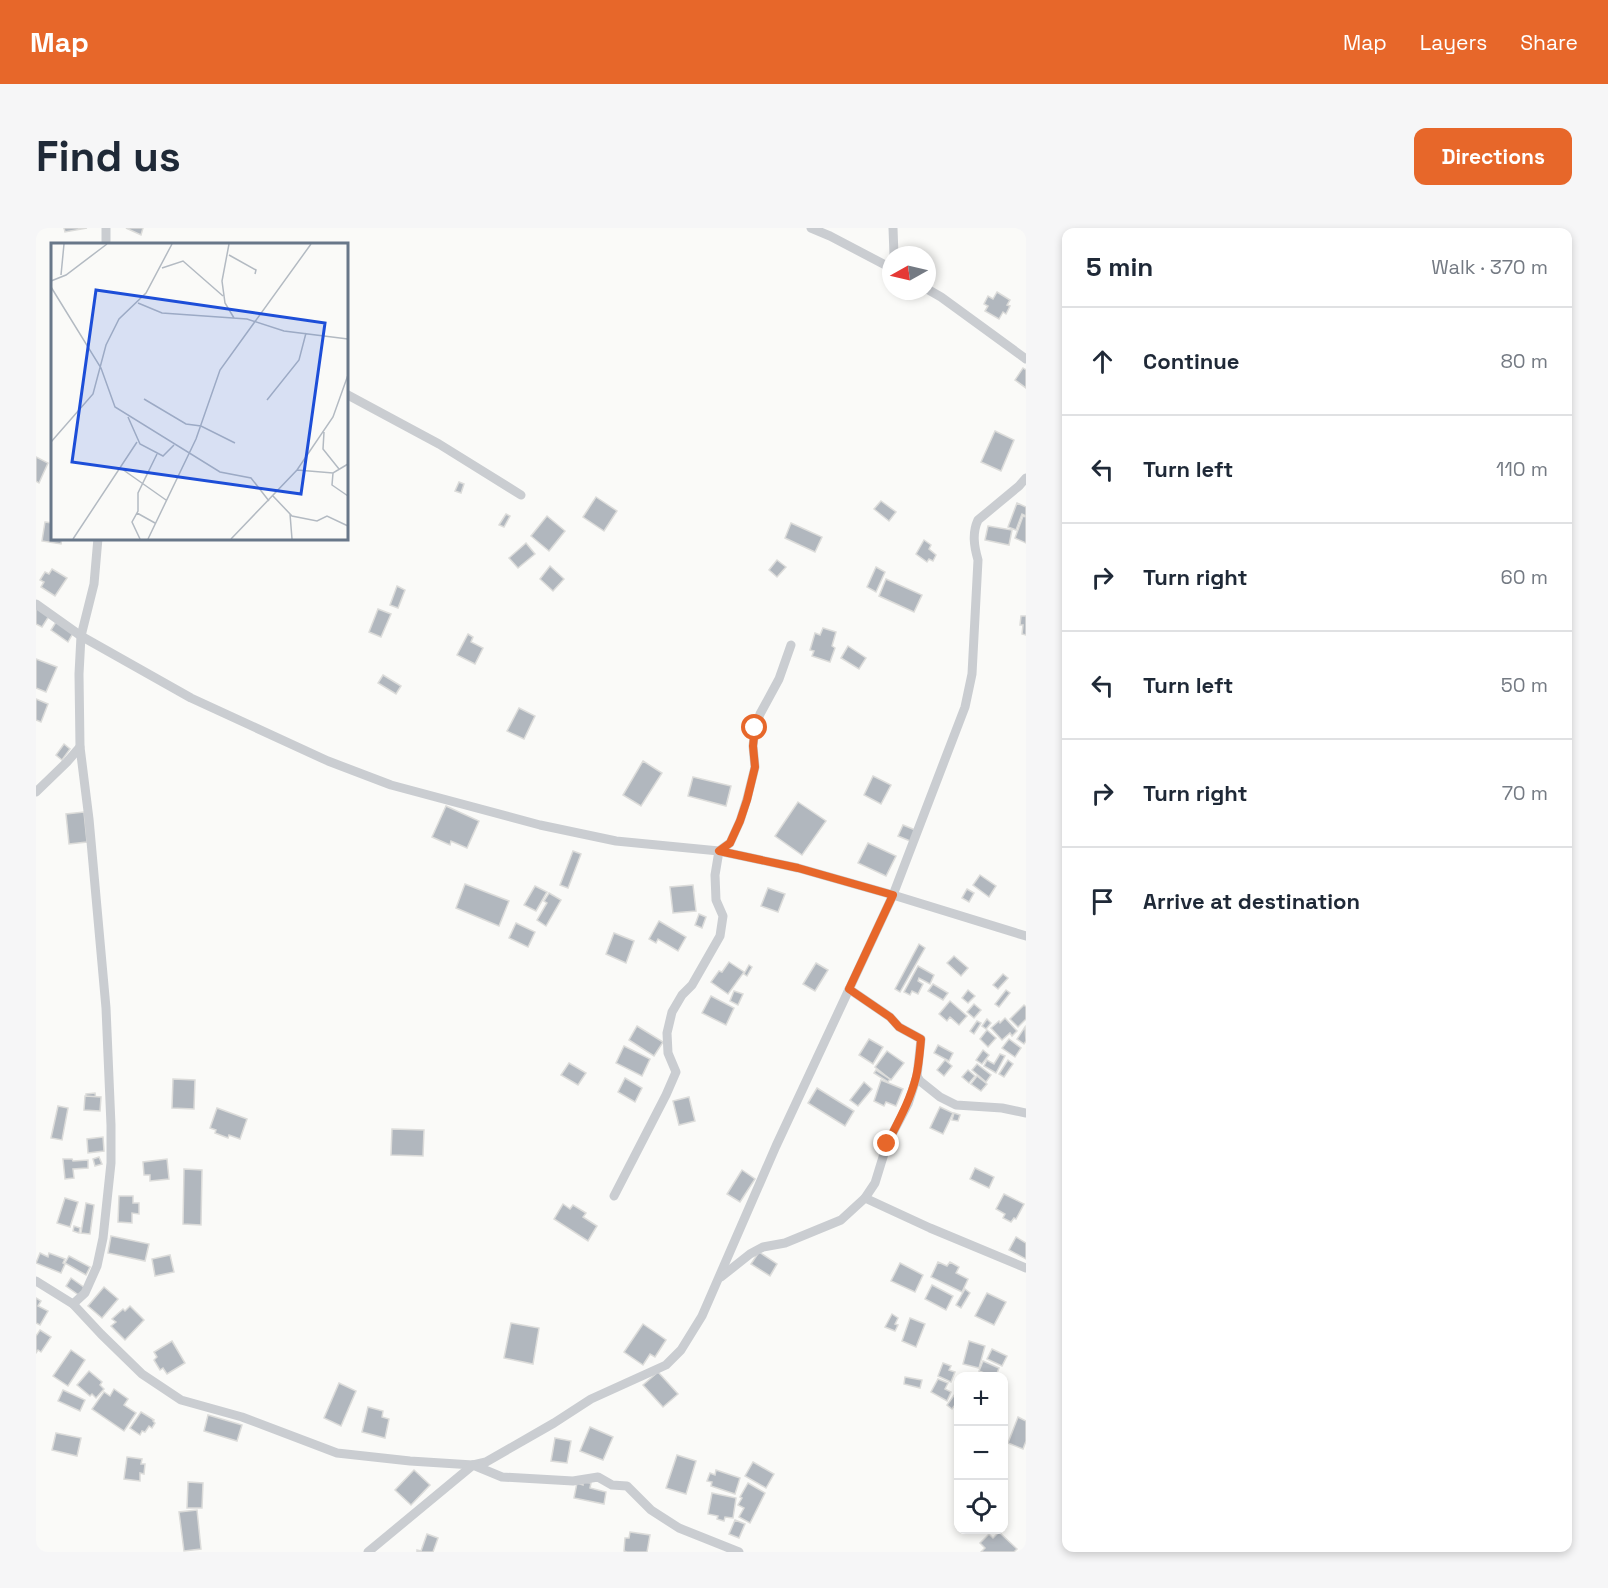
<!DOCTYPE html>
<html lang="en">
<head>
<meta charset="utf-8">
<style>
	:root { --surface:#fff; --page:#f6f6f7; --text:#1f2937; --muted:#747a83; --line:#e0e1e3; --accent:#e7672a }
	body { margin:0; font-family:"Space Grotesk",sans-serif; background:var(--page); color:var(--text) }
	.controls { position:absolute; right:18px; bottom:18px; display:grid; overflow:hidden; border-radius:12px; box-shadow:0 3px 9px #0003 }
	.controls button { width:54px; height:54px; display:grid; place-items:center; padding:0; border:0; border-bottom:2px solid var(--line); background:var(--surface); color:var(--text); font:30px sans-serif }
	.compass { position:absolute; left:846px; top:18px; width:54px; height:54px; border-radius:50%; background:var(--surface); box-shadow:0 3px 9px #0003; rotate:262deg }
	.stop { position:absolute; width:18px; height:18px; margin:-14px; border:4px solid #e7672a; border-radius:50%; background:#fff }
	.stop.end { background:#e7672a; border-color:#fff; box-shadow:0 2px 6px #0008 }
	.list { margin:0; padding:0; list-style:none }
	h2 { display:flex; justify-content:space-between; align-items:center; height:78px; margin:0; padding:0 24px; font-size:26px }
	h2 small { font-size:20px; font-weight:400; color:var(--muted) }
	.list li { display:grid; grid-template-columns:39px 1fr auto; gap:18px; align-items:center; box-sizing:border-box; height:108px; padding:0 24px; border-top:2px solid var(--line) }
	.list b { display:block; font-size:22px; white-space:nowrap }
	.list em { font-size:20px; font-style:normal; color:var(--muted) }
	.icon { flex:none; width:33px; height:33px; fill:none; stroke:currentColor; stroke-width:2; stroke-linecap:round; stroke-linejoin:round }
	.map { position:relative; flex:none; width:990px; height:1324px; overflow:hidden; border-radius:12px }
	header { display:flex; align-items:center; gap:36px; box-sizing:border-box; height:84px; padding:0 30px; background:var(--accent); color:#fff }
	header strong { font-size:28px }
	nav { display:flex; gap:33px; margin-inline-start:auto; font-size:21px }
	.intro { display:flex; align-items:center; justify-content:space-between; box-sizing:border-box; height:144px; padding:0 36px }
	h1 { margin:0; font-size:42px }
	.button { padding:15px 27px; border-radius:12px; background:var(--accent); color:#fff; font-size:21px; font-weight:700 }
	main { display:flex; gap:36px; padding:0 36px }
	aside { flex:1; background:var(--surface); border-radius:12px; box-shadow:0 3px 9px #0003 }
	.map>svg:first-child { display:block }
</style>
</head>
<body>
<header>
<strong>Map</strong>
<nav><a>Map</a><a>Layers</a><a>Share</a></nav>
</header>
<div class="intro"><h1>Find us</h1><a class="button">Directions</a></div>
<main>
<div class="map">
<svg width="990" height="1324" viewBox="0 0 990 1324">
	<rect width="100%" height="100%" fill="#fafaf8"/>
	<g fill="#b1b7be" stroke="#dcdcda" stroke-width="1.5">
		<path d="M28,0H51L29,4Z"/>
		<path d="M90,0H107L105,7Z"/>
		<path d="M961,64L974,72L971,77L974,78L970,86L967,84L963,91L949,83L952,78L948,76L952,68L957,71Z"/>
		<path d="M987,140L990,142V160L979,152Z"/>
		<path d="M959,203L978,212L965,243L945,234Z"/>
		<path d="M0,229L12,235L3,255L0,253Z"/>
		<path d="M423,254L428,256L425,265L419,263Z"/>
		<path d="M560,269L581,283L568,303L547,289Z"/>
		<path d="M845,273L860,284L853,293L838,281Z"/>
		<path d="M981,275L990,279V288L986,286L980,302L972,299Z"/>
		<path d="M470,286L474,288L468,299L463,297Z"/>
		<path d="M511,288L529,303L513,323L495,308Z"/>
		<path d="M987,288L990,289V315L979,310Z"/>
		<path d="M9,294L16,295V310H26L25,316L6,313Z"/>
		<path d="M755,295L786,309L779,324L749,310Z"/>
		<path d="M952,298L976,302L973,317L949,312Z"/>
		<path d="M888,312L895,317L893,321L900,327L897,333L893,331L891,334L880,326Z"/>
		<path d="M490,315L499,326L482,340L473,330Z"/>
		<path d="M741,332L750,339L741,349L733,342Z"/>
		<path d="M514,338L528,351L517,363L504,351Z"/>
		<path d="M840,339L849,344L840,364L831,359Z"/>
		<path d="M16,341L31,350L19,368L5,359L8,354L4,352L9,344L13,346Z"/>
		<path d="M850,351L886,367L878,384L843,368Z"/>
		<path d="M361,358L369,362L362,380L354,377Z"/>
		<path d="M0,379L13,388L6,399L0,396Z"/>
		<path d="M342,381L355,386L345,409L333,404Z"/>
		<path d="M985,388H990V407L986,406L987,397H984Z"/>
		<path d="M20,394L37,405L32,414L15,402Z"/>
		<path d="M787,400L800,404L796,418L799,420L794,434L776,428L778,423L774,422L779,405L784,407Z"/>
		<path d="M432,406L437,409L435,414L447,420L439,436L421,427Z"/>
		<path d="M812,418L830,430L823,441L805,430Z"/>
		<path d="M0,431L21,439L10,464L0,460Z"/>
		<path d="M347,447L365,458L360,466L342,455Z"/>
		<path d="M0,471L12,476L5,494L0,492Z"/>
		<path d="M483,480L499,488L488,511L471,503Z"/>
		<path d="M28,516L34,521L26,532L20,527Z"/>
		<path d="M607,533L626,545L605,578L587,567Z"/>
		<path d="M837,548L855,557L845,576L828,567Z"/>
		<path d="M657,549L695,558L690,578L652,568Z"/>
		<path d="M762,574L790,593L766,627L739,608Z"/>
		<path d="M410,578L443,593L431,620L415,613L414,617L396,609Z"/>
		<path d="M48,584L51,614L33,616L30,586Z"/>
		<path d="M867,597L884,604L879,615L862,608Z"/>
		<path d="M832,615L860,628L850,648L822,635Z"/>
		<path d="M537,623L545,626L532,660L524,657Z"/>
		<path d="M944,647L960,658L953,669L937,657Z"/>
		<path d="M429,656L473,673L463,698L420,680Z"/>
		<path d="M657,657L660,683L637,685L634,659Z"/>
		<path d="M499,658L511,664L500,683L488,677Z"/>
		<path d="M732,660L749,666L742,684L725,678Z"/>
		<path d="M931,661L938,665L933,674L926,670Z"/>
		<path d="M513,665L525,672L510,698L501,692L511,675L508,673Z"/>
		<path d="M663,686L670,689L666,700L659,697Z"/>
		<path d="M623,693L650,709L642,723L622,711L620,715L613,711Z"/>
		<path d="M480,695L499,704L492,719L473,710Z"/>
		<path d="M578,705L598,713L590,735L570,726Z"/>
		<path d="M883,716L889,720L864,764L859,761Z"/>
		<path d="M918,728L932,740L925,748L911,735Z"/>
		<path d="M693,734L708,744L692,766L675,754L683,743L686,744Z"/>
		<path d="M780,735L792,742L779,763L767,756Z"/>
		<path d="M713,737L716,739L711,748L708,746Z"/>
		<path d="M882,738L898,747L894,756L883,750L882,753L887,756L882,766L876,763L874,767L868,764Z"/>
		<path d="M967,746L972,750L962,761L957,757Z"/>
		<path d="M897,756L912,765L907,772L892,763Z"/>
		<path d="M932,762L939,768L932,775L926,770Z"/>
		<path d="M970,762L974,765L963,779L959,776Z"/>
		<path d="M698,763L707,766L702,777L694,773Z"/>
		<path d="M675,768L698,780L690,797L666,785Z"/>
		<path d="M914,773L931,788L923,797L914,789L911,793L903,786Z"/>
		<path d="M938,776L945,782L938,790L931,784Z"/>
		<path d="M988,777L990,779V791L982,799L974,791Z"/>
		<path d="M969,790L981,803L976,808L974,805L966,812L955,800L963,793L964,795Z"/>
		<path d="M951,791L955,795L950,801L946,798Z"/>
		<path d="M941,793L945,795L938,806L934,803Z"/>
		<path d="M601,798L627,814L618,828L593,812Z"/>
		<path d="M989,799L990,813L988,816L981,811Z"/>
		<path d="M951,802L960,810L952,819L944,811Z"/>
		<path d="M833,811L847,819L837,836L823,827Z"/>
		<path d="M973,811L985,820L979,829L966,820Z"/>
		<path d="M902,817L917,825L913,833L898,825Z"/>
		<path d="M588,818L614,831L606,848L580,835Z"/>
		<path d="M947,822L953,827L946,836L940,832Z"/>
		<path d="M851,823L868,835L855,852L839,839Z"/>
		<path d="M964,826L969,828L960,845L948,838L951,832L958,836Z"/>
		<path d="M909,832L916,838L908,848L901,842Z"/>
		<path d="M972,832L977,836L968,849L963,846Z"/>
		<path d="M533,835L550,845L542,857L525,847Z"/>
		<path d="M941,836L955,847L950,854L936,842Z"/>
		<path d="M840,842L854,851L852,854L838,845Z"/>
		<path d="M932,842L939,848L933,855L926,849Z"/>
		<path d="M941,848L951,856L945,863L935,856Z"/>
		<path d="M589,850L606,860L599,874L582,864Z"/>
		<path d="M137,851L159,852L158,881L136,880Z"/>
		<path d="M845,852L867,861L860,878L850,874L848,878L838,873Z"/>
		<path d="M828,854L836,861L822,878L814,872Z"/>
		<path d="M781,860L818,883L809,898L772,875Z"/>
		<path d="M59,865L60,872L50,873V866Z"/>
		<path d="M49,868L65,869L64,883L48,882Z"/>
		<path d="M653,869L659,893L643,897L637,873Z"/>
		<path d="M22,878L32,880L26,912L15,910Z"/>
		<path d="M904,879L917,885L907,906L894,900Z"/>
		<path d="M181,880L211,891L204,911L193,907L192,910L179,905L180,902L174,900Z"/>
		<path d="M918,885L924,887L922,893L916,892Z"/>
		<path d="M356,901L388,902L387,928L355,927Z"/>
		<path d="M67,909L68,923L52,925L51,911Z"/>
		<path d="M63,929L66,936L59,938L57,931Z"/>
		<path d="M27,931H36L37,933L52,932V940L37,941L38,950L29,951Z"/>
		<path d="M131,931L133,951L114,953V947H108L107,934Z"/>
		<path d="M939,940L958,949L953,960L934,951Z"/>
		<path d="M148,941L166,942L165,997L147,996Z"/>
		<path d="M706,942L719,951L704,974L691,966Z"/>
		<path d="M968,966L988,976L980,991L978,990L975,994L967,990L969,986L960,981Z"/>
		<path d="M83,968H97V975H103V986L96,985V995L82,994Z"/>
		<path d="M29,970L42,974L34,999L21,995Z"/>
		<path d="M50,975L58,977L54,1006L45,1005Z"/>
		<path d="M527,976L534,981L537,977L550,985L547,989L561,998L552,1013L518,991Z"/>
		<path d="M38,998L44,1000L43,1005L37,1003Z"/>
		<path d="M75,1008L113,1016L109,1033L72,1025Z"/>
		<path d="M980,1009L990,1015V1031L973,1022Z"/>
		<path d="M723,1024L741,1036L734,1048L715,1036Z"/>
		<path d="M4,1025L12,1029L13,1025L29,1031L27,1035L29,1036L25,1045L0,1035Z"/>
		<path d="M134,1027L138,1044L119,1048L116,1031Z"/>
		<path d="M33,1028L54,1039L50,1047L29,1035Z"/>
		<path d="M902,1034L911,1038L914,1034L923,1039L920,1045L932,1051L926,1064L895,1049Z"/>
		<path d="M864,1035L887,1047L879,1064L855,1053Z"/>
		<path d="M35,1050L49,1060L44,1068L30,1058Z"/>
		<path d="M896,1057L917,1068L910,1082L889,1071Z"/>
		<path d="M68,1059L82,1071L66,1090L52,1078Z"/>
		<path d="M929,1061L934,1065L925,1080L920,1077Z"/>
		<path d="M951,1065L970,1074L958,1097L939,1088Z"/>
		<path d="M0,1070L5,1073L2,1078L12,1083L4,1097L0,1095Z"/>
		<path d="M94,1078L108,1092L89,1112L75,1098L80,1094L76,1091L87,1081L89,1083Z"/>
		<path d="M856,1086L862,1090L859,1096L862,1097L859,1103L849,1099Z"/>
		<path d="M874,1090L889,1096L880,1119L866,1113Z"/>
		<path d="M475,1095L503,1100L497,1136L468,1130Z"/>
		<path d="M607,1096L630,1112L619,1129L614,1126L607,1137L588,1124Z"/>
		<path d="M4,1102L15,1109L5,1124L2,1122L0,1125V1108Z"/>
		<path d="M136,1113L149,1135L131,1146L127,1140L124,1142L118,1132L121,1129L118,1124Z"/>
		<path d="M933,1113L949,1118L943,1140L927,1136Z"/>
		<path d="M956,1121L971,1128L966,1138L951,1131Z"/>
		<path d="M35,1122L49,1132L32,1158L17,1148Z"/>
		<path d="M947,1133L963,1140L960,1148H956L943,1143Z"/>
		<path d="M907,1135L915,1138L913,1142L919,1144L915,1154L902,1148Z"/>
		<path d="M53,1143L66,1154L64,1157L68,1161L60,1170L56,1166L54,1168L41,1157Z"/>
		<path d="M622,1144L642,1166L627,1179L607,1157Z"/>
		<path d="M869,1149L886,1152L884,1160L868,1156Z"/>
		<path d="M902,1151L912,1155L909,1161L915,1164L911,1173L895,1164Z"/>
		<path d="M303,1155L320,1163L305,1198L288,1190Z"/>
		<path d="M78,1161L92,1171L88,1177L100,1185L88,1203L56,1181L68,1164L74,1168Z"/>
		<path d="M27,1162L49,1172L44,1183L22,1173Z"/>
		<path d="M919,1166L922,1169V1173L916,1181L911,1177Z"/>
		<path d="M332,1179L347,1183L346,1189L353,1191L349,1210L326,1204Z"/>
		<path d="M105,1184L118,1192L117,1193L119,1195L116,1200L113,1198L109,1204L106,1203L104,1207L94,1200Z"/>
		<path d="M172,1187L206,1197L201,1213L168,1203Z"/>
		<path d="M982,1189L990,1193V1213L987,1221L972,1215Z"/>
		<path d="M554,1199L577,1209L567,1232L544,1223Z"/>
		<path d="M20,1205L45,1210L41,1228L16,1222Z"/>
		<path d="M519,1210L535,1213L531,1235L515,1233Z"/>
		<path d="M641,1227L660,1233L650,1266L630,1260Z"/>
		<path d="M91,1229L106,1231L105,1236H109L108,1246L104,1245V1253L88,1251Z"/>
		<path d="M717,1234L738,1246L730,1260L709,1248Z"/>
		<path d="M378,1242L394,1257L375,1277L359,1262Z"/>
		<path d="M680,1242L704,1250L699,1266L675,1258L676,1254L671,1253L674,1245L679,1247Z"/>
		<path d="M152,1254L167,1255L166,1280H151Z"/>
		<path d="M547,1254L555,1255L554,1260L570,1264L568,1276L538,1270L541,1255L547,1257Z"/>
		<path d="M712,1255L729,1265L714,1295L703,1289L708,1280L702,1277L706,1270L704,1269Z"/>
		<path d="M676,1265L700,1270L697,1290L689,1289L688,1293L681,1291L682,1288L672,1286Z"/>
		<path d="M161,1282L165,1321L148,1323L143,1284Z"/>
		<path d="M699,1292L709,1296L703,1310L693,1306Z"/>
		<path d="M594,1304L614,1307L611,1324H591L588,1323L589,1310H593Z"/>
		<path d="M963,1304L981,1321L978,1324H945L949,1320L944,1315L953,1306L957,1310Z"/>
		<path d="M391,1306L402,1310L397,1324H381V1322L385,1323Z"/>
	</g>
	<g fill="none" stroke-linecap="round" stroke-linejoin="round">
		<g stroke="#cacdd1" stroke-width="9">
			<path d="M775,0L794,8L855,40"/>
			<path d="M857,0L858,27"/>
			<path d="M70,16V0"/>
			<path d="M891,61L905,69L990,131"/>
			<path d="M310,166L403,216L485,267"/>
			<path d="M0,376L45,408L155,470L292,533L355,557L504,597L580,613L683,623L762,640L857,667L990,708"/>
			<path d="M0,564L31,534L44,519"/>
			<path d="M881,848L884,853L904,869L920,877L966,880L990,885"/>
			<path d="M578,968L630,867L640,844L632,825L631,805L636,784L646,767L656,757L684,708L687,688L680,672L679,647L683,623L694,615L704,593L711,571L719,539L717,518L719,500L724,486L743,451L755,417"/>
			<path d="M829,970L894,1000L990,1040"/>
			<path d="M685,1049L714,1026L727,1019L749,1015L805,992L829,970L839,955L851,916L872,876L881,848L885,811L863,799L854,789L813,761"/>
			<path d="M0,1053L37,1076L65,1106L106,1146L145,1172L206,1189L301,1225L374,1233L437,1237L450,1234L518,1195L555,1171L630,1137L645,1122L666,1088L740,918L857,667L929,479L936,446L942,332C938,318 936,305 942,292L983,258L990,250"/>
			<path d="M37,1076L49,1065L61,1038L67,1010L75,935V897L70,780L53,591L44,519L43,446L45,408L58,356L62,310"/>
			<path d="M437,1237L466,1249L537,1253L562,1249L576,1257L591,1258L615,1282L643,1300L703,1324"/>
			<path d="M332,1324L437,1237"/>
		</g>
	</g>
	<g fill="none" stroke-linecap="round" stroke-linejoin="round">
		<path stroke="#e7672a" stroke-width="8" d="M719,500L717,518L719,539L711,572L704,593L694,615L683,623L762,640L857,667L813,761L854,789L863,799L885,811C884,823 883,837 880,849C874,873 862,894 851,916"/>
	</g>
	<g transform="translate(15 15)">
		<rect width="297" height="297" fill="#fafaf8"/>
		<path fill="none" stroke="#b3bac2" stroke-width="1.5" d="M178,1L171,38L174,60L183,75M178,12L205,27L204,31M111,25L132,18L172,53M10,32L13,1M0,38L15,32L56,1M0,44L50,125L64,164L169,229L200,235L218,258M87,60L111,70L196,76L233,88L297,96M93,156L135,181L150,183L184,200M216,157L248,117L255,90M77,174L89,201L112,213L123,202M273,189L272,206L288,226M0,199L42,151L55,102L68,76L95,50L121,1M71,226L115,257M246,227L282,230L297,221M282,230L281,242L297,253M222,253L241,273L266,278L276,273L297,283M86,270L104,280M239,271L241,296M22,296L86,199M89,296L81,279L87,268V250L106,211M97,296L145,196L169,127L260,1M180,296L246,227L282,174L297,132"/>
		<path fill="#1d4ed8" fill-opacity="0.15" stroke="#1d4ed8" stroke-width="3" d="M45,47L274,80L250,251L21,219Z"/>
		<rect width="297" height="297" fill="none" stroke="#687789" stroke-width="3"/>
	</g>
</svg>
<div class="controls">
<button>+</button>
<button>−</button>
<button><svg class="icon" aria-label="locate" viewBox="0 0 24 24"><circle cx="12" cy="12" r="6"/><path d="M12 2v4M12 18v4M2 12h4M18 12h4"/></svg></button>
</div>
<svg class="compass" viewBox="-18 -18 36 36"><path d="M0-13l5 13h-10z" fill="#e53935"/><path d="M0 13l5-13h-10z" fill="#747a83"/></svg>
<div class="stop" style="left:719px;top:500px"></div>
<div class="stop end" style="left:851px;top:916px"></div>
</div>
<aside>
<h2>5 min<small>Walk · 370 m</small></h2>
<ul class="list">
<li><svg class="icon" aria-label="ahead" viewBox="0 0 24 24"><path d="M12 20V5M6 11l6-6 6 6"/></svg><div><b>Continue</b></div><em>80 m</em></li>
<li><svg class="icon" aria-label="left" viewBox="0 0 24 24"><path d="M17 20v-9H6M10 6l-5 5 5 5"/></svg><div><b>Turn left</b></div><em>110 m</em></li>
<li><svg class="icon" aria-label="right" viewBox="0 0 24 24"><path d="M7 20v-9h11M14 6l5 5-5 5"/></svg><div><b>Turn right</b></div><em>60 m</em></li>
<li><svg class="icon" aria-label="left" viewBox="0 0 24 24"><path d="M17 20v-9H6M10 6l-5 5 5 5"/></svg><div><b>Turn left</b></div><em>50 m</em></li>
<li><svg class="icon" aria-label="right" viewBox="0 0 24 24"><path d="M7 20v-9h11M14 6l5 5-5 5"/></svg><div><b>Turn right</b></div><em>70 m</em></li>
<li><svg class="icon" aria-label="arrive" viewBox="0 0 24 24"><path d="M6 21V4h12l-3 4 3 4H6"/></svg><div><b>Arrive at destination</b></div></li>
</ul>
</aside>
</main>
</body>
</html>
